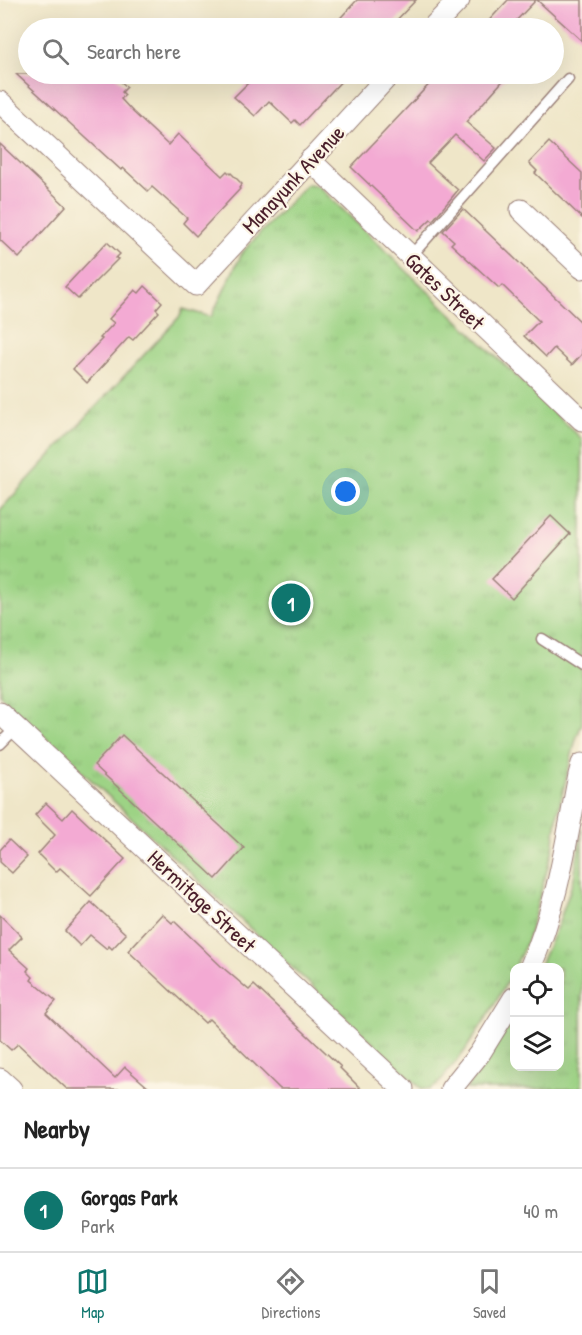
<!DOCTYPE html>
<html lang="en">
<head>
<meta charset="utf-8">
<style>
	:root { --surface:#fff; --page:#f2f2f2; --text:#222; --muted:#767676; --line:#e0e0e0; --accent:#0f766e }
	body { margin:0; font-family:"Patrick Hand",sans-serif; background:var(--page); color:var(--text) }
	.controls { position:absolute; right:18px; bottom:18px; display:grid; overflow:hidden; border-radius:12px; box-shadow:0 6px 24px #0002 }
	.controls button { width:54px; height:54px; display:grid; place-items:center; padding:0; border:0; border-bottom:2px solid var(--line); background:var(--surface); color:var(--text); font:30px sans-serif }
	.you { position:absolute; left:346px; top:492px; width:21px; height:21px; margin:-15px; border:4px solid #fff; border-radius:50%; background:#1a73e8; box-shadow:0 0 0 9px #1a73e833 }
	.badge { display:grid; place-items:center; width:39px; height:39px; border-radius:50%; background:var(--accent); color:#fff; font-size:20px; font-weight:700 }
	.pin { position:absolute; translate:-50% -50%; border:3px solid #fff; box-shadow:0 2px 6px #0006 }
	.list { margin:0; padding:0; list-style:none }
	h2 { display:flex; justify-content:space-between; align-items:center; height:78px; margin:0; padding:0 24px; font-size:26px }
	h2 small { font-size:20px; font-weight:400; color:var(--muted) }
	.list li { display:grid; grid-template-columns:39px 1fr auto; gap:18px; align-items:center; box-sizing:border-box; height:84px; padding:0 24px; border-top:2px solid var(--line) }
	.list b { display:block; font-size:22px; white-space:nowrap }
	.list p { margin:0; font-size:20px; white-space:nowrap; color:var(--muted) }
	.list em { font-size:20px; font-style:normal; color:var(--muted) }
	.icon { flex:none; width:33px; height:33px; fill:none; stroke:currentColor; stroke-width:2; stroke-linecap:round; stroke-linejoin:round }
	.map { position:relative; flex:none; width:582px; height:1089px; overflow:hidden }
	.search { position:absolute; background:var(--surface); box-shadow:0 6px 24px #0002; left:18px; right:18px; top:18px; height:66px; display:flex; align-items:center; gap:15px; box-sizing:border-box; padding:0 21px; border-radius:33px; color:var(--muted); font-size:22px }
	.sheet { height:162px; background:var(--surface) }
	nav { display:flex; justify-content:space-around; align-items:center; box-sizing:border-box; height:84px; border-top:2px solid var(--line); background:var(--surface); font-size:16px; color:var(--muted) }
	nav a { display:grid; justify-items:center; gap:3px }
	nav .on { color:var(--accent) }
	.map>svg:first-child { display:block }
</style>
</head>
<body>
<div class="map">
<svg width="582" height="1089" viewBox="0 0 582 1089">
	<defs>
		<pattern id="park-tufts" width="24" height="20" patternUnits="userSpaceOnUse" patternTransform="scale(1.5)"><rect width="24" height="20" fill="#9dd385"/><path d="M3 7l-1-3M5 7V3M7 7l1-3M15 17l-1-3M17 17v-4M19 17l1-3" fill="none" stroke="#89b573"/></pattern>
	</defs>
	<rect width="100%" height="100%" fill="#fcf5e5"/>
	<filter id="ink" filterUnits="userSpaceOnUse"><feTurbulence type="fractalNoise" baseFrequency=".0167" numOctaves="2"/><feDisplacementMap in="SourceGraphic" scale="12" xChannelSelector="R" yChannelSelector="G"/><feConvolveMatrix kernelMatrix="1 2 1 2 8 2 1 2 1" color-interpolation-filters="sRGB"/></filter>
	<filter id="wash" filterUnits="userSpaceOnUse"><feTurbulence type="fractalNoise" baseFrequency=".008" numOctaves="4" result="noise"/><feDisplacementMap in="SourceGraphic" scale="24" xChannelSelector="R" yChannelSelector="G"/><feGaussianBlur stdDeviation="1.35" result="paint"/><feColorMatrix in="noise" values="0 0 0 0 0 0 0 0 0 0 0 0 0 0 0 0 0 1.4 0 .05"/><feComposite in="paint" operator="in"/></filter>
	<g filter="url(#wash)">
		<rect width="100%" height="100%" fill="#efe6c8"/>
		<g fill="url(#park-tufts)" stroke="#747958" stroke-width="1.5">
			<path d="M309,184L318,186L582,439V723L576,739L558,811L553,849L527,941L511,975L493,1007L464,1052L436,1086L430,1089L421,1088L0,695V510L180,316L183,309L211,317L242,253L249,245L306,185Z"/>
			<path d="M582,828V1089H466L487,1060L514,1015V1066H560V968L539,967L559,922L574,878Z"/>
		</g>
		<g id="blocks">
			<g fill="#f3aad3">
				<path d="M357,0H416L389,28H331Z"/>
				<path d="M508,0H536L509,28H482Z"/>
				<path d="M537,0H582V41Z"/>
				<path d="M16,74H112L127,87L122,92L125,95L121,99L133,112L168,145L178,134L222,176L227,171L230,174L231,173L242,184L239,188L240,189L196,236L183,223L187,218L152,187L148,191L123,168L121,170Z"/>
				<path d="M257,74H348L300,125L295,120L292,123L269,101L255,116L234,97Z"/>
				<path d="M439,74H509L466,122L496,148L484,161L455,135L428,163L458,190L433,220L431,219L418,231L351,167Z"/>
				<path d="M549,142L582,173V218L535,173L537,171L529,163Z"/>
				<path d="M0,144L66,206L19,258L0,240Z"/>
				<path d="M463,209L582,323V354L572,365L554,348L546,357L524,336L539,321L502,285L499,288L451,244L454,241L443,231Z"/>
				<path d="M107,242L120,254L116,258L118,259L78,299L65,287Z"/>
				<path d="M145,286L162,302L156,309L159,312L133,340L129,337L87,383L73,369L102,339L100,338L114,323L109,319L135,290L139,293Z"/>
				<path d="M551,516L570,534L512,598L492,579Z"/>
				<path d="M122,735L244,848L216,879L94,765Z"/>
				<path d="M46,803L63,819L72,809L125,859L91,896L60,868L56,872L38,854L55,835L35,815Z"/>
				<path d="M9,840L27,857L12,873L0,862V850Z"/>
				<path d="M91,902L126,934L112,949L109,946L107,949L90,935L80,946L65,931Z"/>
				<path d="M162,914L172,923L174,921L221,966L249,990L254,985L341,1067L340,1068L361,1089H280L209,1019L205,1023L128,951Z"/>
				<path d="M0,915L22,937L9,950L29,968L27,971L33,977L31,980L56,1001L46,1013L115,1078L125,1067L150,1089H67L18,1044L11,1050L0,1040Z"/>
			</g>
		</g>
	</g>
	<g filter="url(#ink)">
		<use href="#blocks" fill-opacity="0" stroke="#9c827a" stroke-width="1.5"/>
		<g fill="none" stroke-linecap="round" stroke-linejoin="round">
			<g stroke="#9c827a" stroke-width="13">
				<g id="lane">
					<path d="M410,257L568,79"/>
					<path d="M542,639L582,665"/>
					<path d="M0,744L16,728"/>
				</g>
			</g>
			<g stroke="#9c827a" stroke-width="23">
				<g id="street">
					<path d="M432,28L459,0"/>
					<path d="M0,102L196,285L390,74"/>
					<path d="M310,160L582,420"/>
					<path d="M521,210L582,268"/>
					<path d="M0,713L403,1089"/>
					<path d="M530,968C558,904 566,842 579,775L582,764"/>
					<path d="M0,1079L11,1089"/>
					<path d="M451,1089L480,1053L514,998"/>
				</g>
			</g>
			<use href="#lane" stroke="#fff" stroke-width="10"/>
			<use href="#street" stroke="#fff" stroke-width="21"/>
		</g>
	</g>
	<g text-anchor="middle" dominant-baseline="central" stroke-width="4.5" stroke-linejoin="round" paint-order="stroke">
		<g font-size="22" fill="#4a1f2b" stroke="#fcf5e5">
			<text transform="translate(293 179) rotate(-47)">Manayunk Avenue</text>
			<text transform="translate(445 291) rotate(44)">Gates Street</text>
			<text transform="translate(202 901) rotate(43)">Hermitage Street</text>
		</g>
	</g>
</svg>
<div class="controls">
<button><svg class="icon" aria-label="locate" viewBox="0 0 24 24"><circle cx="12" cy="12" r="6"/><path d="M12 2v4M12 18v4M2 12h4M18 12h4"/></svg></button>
<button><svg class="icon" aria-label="layers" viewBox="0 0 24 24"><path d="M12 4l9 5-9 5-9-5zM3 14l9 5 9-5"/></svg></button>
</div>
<div class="you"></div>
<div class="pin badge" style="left:291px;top:603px">1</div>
<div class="search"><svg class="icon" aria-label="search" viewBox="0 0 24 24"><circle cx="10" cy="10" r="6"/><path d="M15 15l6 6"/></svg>Search here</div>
</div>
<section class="sheet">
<h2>Nearby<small></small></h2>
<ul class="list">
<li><span class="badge">1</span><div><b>Gorgas Park</b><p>Park</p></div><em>40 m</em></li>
</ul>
</section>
<nav>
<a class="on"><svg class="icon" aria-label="map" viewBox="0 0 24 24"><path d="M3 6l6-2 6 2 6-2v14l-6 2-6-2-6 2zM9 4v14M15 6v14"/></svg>Map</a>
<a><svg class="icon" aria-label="directions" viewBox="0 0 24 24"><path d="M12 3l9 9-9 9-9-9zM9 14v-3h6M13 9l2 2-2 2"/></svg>Directions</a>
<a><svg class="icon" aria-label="saved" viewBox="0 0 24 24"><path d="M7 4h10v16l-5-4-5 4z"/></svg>Saved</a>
</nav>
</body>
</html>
